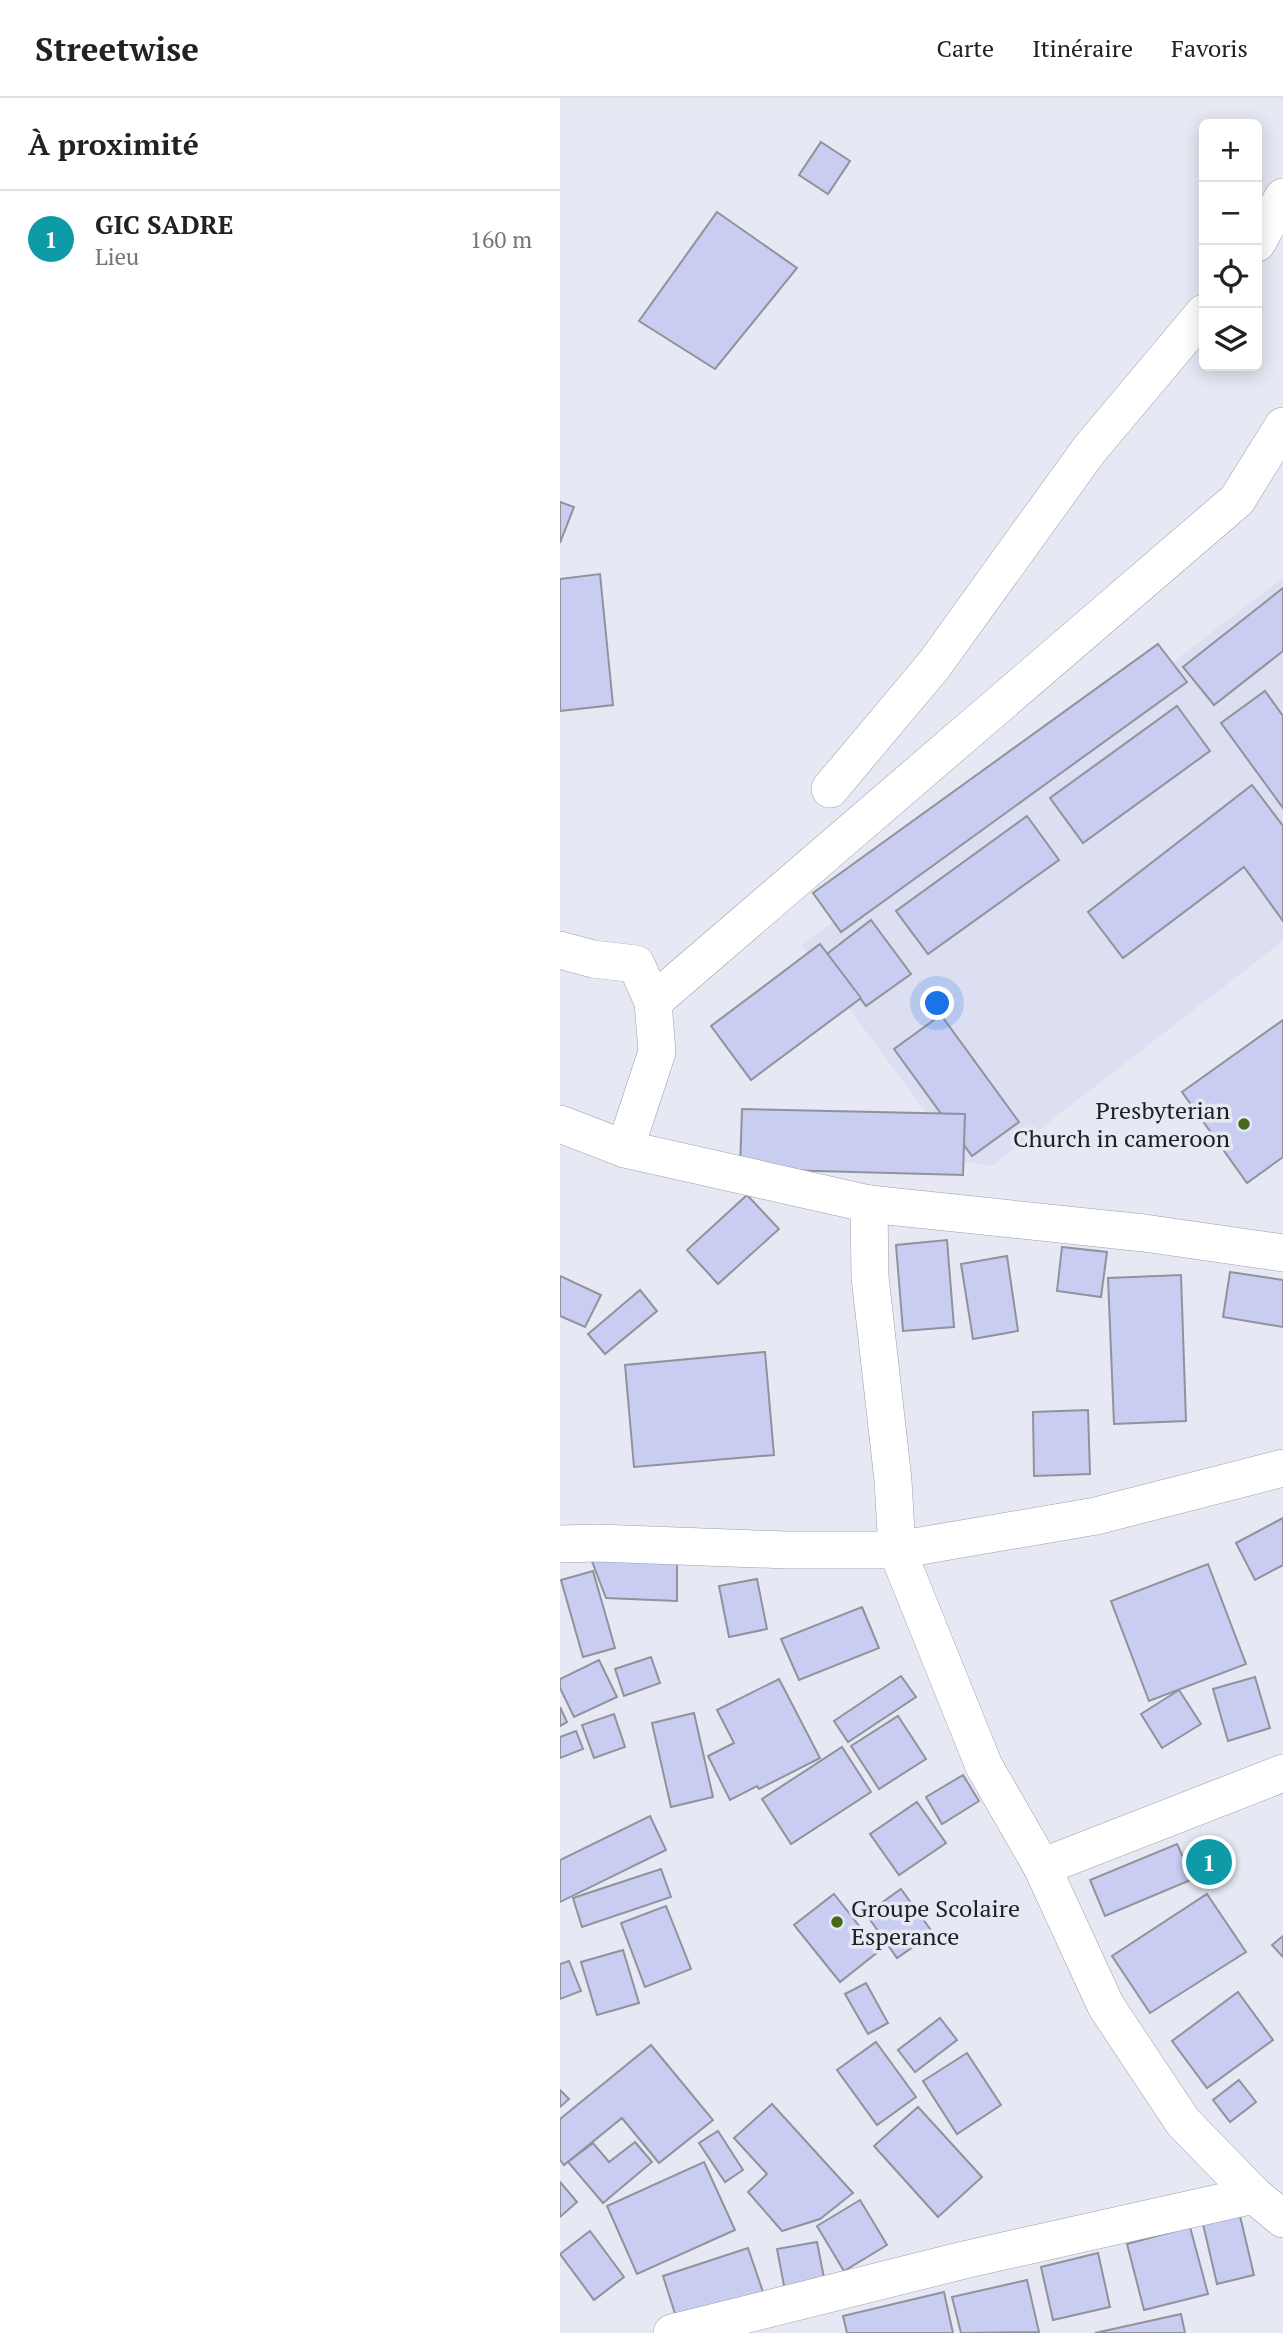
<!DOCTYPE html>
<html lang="fr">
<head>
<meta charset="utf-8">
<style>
	:root { --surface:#fff; --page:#f2f2f2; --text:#222; --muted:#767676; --line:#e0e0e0; --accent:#2563eb }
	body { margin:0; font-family:"PT Serif",serif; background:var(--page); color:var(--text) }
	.controls { position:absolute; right:21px; top:21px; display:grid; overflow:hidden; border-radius:10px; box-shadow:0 4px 18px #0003 }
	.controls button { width:63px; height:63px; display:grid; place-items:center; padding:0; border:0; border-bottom:2px solid var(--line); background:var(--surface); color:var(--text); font:35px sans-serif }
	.you { position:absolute; left:378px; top:906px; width:24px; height:24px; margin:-18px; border:5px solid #fff; border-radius:50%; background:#1a73e8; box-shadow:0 0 0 10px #1a73e833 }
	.badge { display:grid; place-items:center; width:46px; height:46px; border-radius:50%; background:var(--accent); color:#fff; font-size:23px; font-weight:700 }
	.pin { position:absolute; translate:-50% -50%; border:4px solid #fff; box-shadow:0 2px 7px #0006 }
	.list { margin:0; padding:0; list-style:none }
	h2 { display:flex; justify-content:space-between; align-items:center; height:91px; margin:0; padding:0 28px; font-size:30px }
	h2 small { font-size:23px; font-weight:400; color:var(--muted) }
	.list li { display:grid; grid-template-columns:46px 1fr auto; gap:21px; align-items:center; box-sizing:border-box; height:98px; padding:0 28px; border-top:2px solid var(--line) }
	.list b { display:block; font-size:26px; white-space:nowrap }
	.list p { margin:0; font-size:23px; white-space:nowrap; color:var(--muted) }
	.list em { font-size:23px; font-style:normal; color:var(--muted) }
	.icon { flex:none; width:38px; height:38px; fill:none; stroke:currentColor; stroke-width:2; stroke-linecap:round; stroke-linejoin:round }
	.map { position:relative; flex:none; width:723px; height:2235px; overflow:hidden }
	header { display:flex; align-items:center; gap:42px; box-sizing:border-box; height:98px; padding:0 35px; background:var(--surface); border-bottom:2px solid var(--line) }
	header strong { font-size:33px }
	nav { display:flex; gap:38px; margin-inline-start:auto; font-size:24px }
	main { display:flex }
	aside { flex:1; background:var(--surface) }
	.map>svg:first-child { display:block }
</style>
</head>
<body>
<header>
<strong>Streetwise</strong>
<nav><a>Carte</a><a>Itinéraire</a><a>Favoris</a></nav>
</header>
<main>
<aside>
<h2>À proximité<small></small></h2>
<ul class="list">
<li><span class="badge" style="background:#0f9aa8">1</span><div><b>GIC SADRE</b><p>Lieu</p></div><em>160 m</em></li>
</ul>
</aside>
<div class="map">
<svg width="723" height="2235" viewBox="0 0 723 2235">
	<rect width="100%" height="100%" fill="#e6e8f3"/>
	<path fill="#dcdef1" d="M723,480V843L432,1068L402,1063L242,847Z"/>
	<g fill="#c8cdf1" stroke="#90929c" stroke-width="2">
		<path d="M261,44L290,63L268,96L239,77Z"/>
		<path d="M157,114L237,170L155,271L79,223Z"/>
		<path d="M0,404L14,409L0,445Z"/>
		<path d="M40,476L53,607L0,613V481Z"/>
		<path d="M723,490V553L654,607L623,569Z"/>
		<path d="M598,546L627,584L281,834L253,795Z"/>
		<path d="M705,593L723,618V710L661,625Z"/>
		<path d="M617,608L650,653L523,745L490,700Z"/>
		<path d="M692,687L723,728V823L684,769L563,860L528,814Z"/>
		<path d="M467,718L499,762L368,856L336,813Z"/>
		<path d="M311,822L351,876L306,908L267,856Z"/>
		<path d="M260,846L301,900L191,982L151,928Z"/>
		<path d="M381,917L459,1024L412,1058L334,951Z"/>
		<path d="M723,922V1059L687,1085L622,994Z"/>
		<path d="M182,1011L405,1016L403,1077L180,1071Z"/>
		<path d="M187,1097L219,1131L158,1186L127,1152Z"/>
		<path d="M387,1142L394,1229L343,1233L336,1147Z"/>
		<path d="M502,1149L547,1154L541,1199L497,1193Z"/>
		<path d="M447,1158L458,1233L413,1241L401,1166Z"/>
		<path d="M670,1174L723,1182V1229L663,1219Z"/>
		<path d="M621,1177L626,1323L554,1326L548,1180Z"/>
		<path d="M0,1178L41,1197L25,1229L0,1218Z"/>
		<path d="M80,1192L97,1213L45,1256L28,1236Z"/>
		<path d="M205,1254L214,1357L74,1369L65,1267Z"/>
		<path d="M528,1312L530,1376L474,1378L473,1314Z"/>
		<path d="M723,1420V1467L695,1482L676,1445Z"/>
		<path d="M30,1458H117V1503L46,1500Z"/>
		<path d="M648,1466L686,1566L589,1603L551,1503Z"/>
		<path d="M33,1473L55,1550L23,1559L1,1482Z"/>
		<path d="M197,1481L207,1531L169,1539L159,1488Z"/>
		<path d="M302,1509L319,1550L239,1582L221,1541Z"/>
		<path d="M91,1559L100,1585L64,1598L55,1571Z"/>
		<path d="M39,1562L57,1599L14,1619L0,1590V1581Z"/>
		<path d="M341,1578L356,1599L288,1644L274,1623Z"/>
		<path d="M695,1579L710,1630L668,1643L653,1591Z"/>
		<path d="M219,1581L260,1660L199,1691L197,1688L170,1702L148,1658L174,1645L157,1612Z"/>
		<path d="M619,1592L641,1626L602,1650L581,1616Z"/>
		<path d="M0,1609L7,1624L0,1628Z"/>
		<path d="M134,1615L153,1699L111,1709L92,1625Z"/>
		<path d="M54,1616L65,1649L34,1660L22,1627Z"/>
		<path d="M338,1618L366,1661L319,1691L291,1648Z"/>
		<path d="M16,1633L23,1651L0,1660V1639Z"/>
		<path d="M282,1649L311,1694L231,1746L202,1701Z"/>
		<path d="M403,1677L419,1703L382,1726L366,1699Z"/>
		<path d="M357,1704L386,1745L339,1777L310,1736Z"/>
		<path d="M90,1718L106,1752L0,1804V1762Z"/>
		<path d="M651,1741L668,1778L647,1787L630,1750Z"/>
		<path d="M617,1746L633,1781L545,1818L530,1782Z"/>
		<path d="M101,1771L111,1799L22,1829L13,1800Z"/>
		<path d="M341,1791L373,1835L337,1860L306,1816Z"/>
		<path d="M274,1796L319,1853L280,1884L234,1827Z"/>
		<path d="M647,1796L686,1854L590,1915L552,1858Z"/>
		<path d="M106,1808L131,1871L85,1889L61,1825Z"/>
		<path d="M723,1838V1859L712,1847Z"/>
		<path d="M63,1852L79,1905L37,1917L21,1864Z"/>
		<path d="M9,1863L21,1893L0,1901V1866Z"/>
		<path d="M306,1885L328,1925L308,1936L285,1896Z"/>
		<path d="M678,1894L713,1942L647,1990L612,1943Z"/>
		<path d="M380,1920L397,1942L355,1974L338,1952Z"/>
		<path d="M316,1944L356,1999L317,2027L277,1972Z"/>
		<path d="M91,1947L153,2022L99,2065L62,2020L4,2067L0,2062V2021Z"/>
		<path d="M407,1955L441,2007L397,2036L363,1983Z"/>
		<path d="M679,1982L696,2004L670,2024L653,2002Z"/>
		<path d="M0,1992L9,2001L0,2009Z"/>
		<path d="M212,2006L293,2095L260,2121L222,2133L188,2094L207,2076L174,2040Z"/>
		<path d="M358,2009L422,2079L378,2119L314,2048Z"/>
		<path d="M158,2033L183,2072L165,2084L139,2045Z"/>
		<path d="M75,2044L92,2064L43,2105L8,2064L33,2045L49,2064Z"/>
		<path d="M144,2064L175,2132L77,2176L47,2108Z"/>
		<path d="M0,2084L17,2104L0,2119Z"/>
		<path d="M300,2102L327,2147L284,2173L257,2128Z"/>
		<path d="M680,2118L694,2177L657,2186L643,2126Z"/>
		<path d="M630,2129L648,2196L584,2212L567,2146Z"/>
		<path d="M30,2133L64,2179L34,2202L0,2156Z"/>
		<path d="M257,2144L266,2190L226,2198L217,2151Z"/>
		<path d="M188,2150L204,2197L118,2225L103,2178Z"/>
		<path d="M538,2155L550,2209L493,2222L481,2169Z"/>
		<path d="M467,2182L479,2234L401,2235L392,2199Z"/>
		<path d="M384,2194L393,2235H287L283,2218Z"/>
		<path d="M621,2216L625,2235H535Z"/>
	</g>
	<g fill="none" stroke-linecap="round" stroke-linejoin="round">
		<g stroke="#9d9fa9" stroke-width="38">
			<g id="street">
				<path d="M697,145L723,99"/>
				<path d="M270,691L374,567L529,352L644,215"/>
				<path d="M0,852L33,861L76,866L93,904L97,954L65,1051"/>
				<path d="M93,904L677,402L723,328"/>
				<path d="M0,1026L65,1051L309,1106L584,1135L723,1155"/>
				<path d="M309,1106L310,1179L333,1382L337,1452L424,1668L482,1769L546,1908L623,2024L694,2097L723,2121"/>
				<path d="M0,1446L38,1445L227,1452H337L536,1418L723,1370"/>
				<path d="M482,1769L723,1675"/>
				<path d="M112,2235L408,2161L694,2097"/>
			</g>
		</g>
		<use href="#street" stroke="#fff" stroke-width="37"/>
	</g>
	<g fill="#48681d" stroke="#e6e8f3" stroke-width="2.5">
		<circle cx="684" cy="1026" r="7"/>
		<circle cx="277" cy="1824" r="7"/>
	</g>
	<g text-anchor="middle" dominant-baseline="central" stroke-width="7" stroke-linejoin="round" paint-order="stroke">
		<g font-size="24" fill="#1f1f23" stroke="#e6e8f3" text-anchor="end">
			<text x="670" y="1012">Presbyterian<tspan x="670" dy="28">Church in cameroon</tspan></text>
			<text x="291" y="1810" text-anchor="start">Groupe Scolaire<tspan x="291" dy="28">Esperance</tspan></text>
		</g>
	</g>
</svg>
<div class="controls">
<button>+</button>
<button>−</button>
<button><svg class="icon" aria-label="locate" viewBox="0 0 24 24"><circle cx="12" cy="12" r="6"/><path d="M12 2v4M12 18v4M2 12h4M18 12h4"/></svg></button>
<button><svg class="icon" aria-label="layers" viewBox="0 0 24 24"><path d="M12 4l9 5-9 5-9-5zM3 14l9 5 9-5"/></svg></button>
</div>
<div class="you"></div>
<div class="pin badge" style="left:649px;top:1764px;background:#0f9aa8">1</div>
</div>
</main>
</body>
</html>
